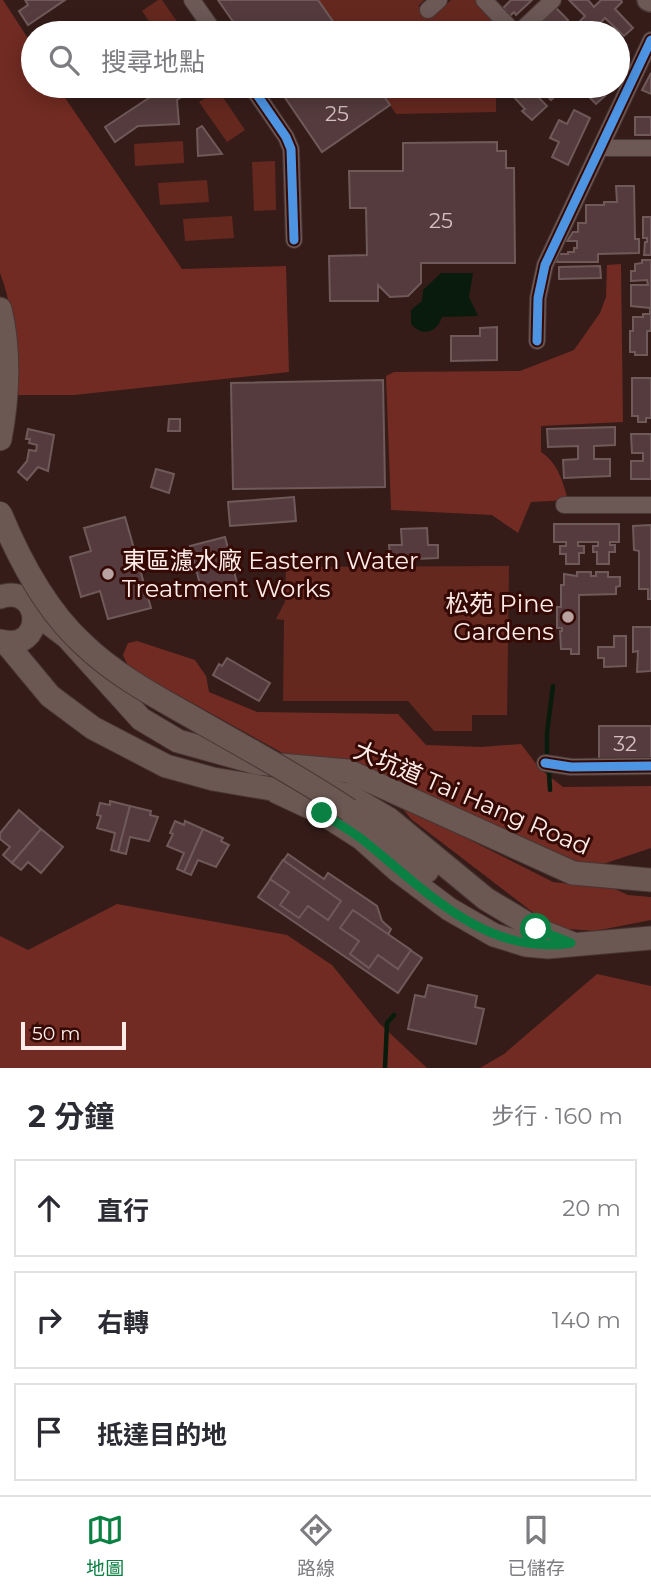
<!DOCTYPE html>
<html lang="zh-TW">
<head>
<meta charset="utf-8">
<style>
	:root { --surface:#fff; --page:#f7f7f7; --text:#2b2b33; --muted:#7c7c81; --line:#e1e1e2; --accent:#0b8043 }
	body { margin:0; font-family:Montserrat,"Noto Sans TC",sans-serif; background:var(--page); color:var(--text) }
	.scale { position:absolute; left:21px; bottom:18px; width:105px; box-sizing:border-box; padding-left:7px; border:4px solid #ffece9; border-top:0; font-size:19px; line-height:24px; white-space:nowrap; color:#ffece9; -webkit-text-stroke:5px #350a05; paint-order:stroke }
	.stop { position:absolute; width:21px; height:21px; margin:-16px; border:5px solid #0b8043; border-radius:50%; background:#fff }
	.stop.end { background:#0b8043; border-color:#fff; box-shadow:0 2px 7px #0008 }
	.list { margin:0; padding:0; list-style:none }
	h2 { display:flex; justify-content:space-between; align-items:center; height:91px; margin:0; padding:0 28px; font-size:30px }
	h2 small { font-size:23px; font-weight:400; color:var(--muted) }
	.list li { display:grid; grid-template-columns:46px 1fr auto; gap:21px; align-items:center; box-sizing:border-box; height:98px; margin:0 14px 14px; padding:0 14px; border:2px solid var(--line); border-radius:0px }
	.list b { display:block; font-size:26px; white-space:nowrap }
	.list em { font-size:23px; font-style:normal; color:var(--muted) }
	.icon { flex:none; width:38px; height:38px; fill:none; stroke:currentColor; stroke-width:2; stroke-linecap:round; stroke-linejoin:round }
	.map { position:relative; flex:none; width:651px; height:1068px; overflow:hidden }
	.search { position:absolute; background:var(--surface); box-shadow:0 4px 18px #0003; left:21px; right:21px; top:21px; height:77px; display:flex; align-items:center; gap:18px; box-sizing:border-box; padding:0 24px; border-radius:38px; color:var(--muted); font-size:26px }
	.sheet { height:427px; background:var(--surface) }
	nav { display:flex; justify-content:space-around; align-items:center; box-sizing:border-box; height:98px; border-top:2px solid var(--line); background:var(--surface); font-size:19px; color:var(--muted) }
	nav a { display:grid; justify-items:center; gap:4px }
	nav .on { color:var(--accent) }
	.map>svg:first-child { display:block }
</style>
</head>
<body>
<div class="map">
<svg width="651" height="1068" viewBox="0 0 651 1068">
	<rect width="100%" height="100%" fill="#351c19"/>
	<g fill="#65281f">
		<path d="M158,0H162L185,33H157L142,11Z"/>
		<path d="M318,0H424L418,6L434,16L451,0H476L507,33H341Z"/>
		<path d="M377,86H496V112L396,114Z"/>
		<path d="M218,90L245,130L227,142L199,102Z"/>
		<path d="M183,141L184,163L135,166L134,144Z"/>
		<path d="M275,161L276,210L254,211L252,162Z"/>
		<path d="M207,180L209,202L160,205L158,183Z"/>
		<path d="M232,216L234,238L185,241L183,219Z"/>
		<path d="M509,566L507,715H472V731H434L408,701H283L284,620L276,619L285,602L286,567Z"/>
	</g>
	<g fill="#712b22">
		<path d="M0,0H3L33,46V86H57L182,269L286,266L289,372L74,395H13C13,354 16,313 0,273Z"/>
		<path d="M621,264L623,422L541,426V452C558,463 563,482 568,500L531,502L518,533L492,515L391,510L386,376L394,372L520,371L574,350L600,313L606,297L607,265Z"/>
		<path d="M137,641L195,660L206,676L209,692L257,712L398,714L426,745L481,747L521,744L540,769L563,787L651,786V848L597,866H579L288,756L129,668L123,655L128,643Z"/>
		<path d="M399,804L553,882L615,889L628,895L651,897V920L595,931L568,929L539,917L411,819Z"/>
		<path d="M117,904L287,935L332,965L379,1023L427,1068H0V936L28,950Z"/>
		<path d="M597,974L651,986V1068H480L504,1054Z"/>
	</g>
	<path fill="#091b0c" d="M441,273H473L469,297L478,316L442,317C437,333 422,337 411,324V310L422,301L423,290Z"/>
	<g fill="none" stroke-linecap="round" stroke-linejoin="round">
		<g stroke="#091b0c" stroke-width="4.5">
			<path d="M547,758V733L553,686"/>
			<path d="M546,767L549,773L550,790"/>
			<path d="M385,1068L387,1023L394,1015"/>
		</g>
	</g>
	<g fill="#553b3d" stroke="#6f5959" stroke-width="2">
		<path d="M25,0H65L28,25L19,11L28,5Z"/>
		<path d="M218,0H318L341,33H241Z"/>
		<path d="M532,0L516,15L514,12L510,16L503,8L511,0Z"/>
		<path d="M569,0H588L594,7L601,0H621L622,2L615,9L633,28L624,36L605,18L590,33H585L577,24L585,16Z"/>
		<path d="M556,8L568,20L554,33H530Z"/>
		<path d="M651,73V94L642,90Z"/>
		<path d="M167,86H185L189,92L177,100L179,124L138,126L115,142L105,127Z"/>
		<path d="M277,86H377L390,105L322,152Z"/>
		<path d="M508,86H562L564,88L551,100L542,91L537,96L547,106L532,120L522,111L525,109L511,94L514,92Z"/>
		<path d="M586,86H601L604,89L601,92L605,96L596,104L588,96L592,92Z"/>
		<path d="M574,110L590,118L568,165L552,157L559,142L550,138L559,120L567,124Z"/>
		<rect x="635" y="117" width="16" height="18"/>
		<path d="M202,126L222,154L198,156L197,129Z"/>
		<path d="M497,142V151H506V168H514L515,263H421V283L408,296L390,297L378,285V301H330L329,256L367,255L366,208H350L349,171H403V143Z"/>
		<path d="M616,186H634L635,239H639V253L598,254V262H557V254H568V252H574V248H577V241H567L573,232H578V223H586V205H604V202H617Z"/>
		<path d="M643,217H651V255H644L645,242H647V238H643Z"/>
		<path d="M642,260H651V331H647V355H635V352H630V331H633V317H643V314H650V308L631,306V285H648L647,280L631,281V271H635V264L642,263Z"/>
		<path d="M600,266L601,278L559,279V267Z"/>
		<path d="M497,327V360L451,361V336H480V328Z"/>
		<path d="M632,378H651V418H646V422H638V416H632Z"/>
		<path d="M383,380L385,487L233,489L231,383Z"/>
		<path d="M169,419H180V431H168Z"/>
		<path d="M615,427V445L594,446V459H610V476L564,478L563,460L578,459V446L548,447L547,429Z"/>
		<path d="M28,429L54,435L48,471L38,467L27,480L18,472L27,461L29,450L36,451L37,445L29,443L30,439H26Z"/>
		<path d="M631,434H651V479H631V461H643V453H632Z"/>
		<path d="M156,469L174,474L169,493L151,487Z"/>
		<path d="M294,497L296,521L230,526L228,502Z"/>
		<path d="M125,517L151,608L108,619L100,591L81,597L70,557L91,551L84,528Z"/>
		<path d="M554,524H619V542H610V545H615V552H609V564H597V552H593V546H598V542H578V546H584V553H579V564H566V554H560V546H566V542H554Z"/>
		<path d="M651,525V599H648V589H639V551L634,550L633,526Z"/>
		<path d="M427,528L428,545H438V558L390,560L389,545H402L401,529Z"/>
		<path d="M225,537L237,583L202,592L190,546Z"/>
		<path d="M577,572H591V576H596V572H608V577H620V586L616,587V594L579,595V654H571V649H561L560,631H562V628H557V607H561V585H564V574L577,576Z"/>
		<path d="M633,627H651V671L637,672L638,651L633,652Z"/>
		<path d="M614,636H626V666L604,667V658H598V647H614Z"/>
		<path d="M227,658L270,683L259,701L213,675L219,664L222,666Z"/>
		<path d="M599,726H651V760L599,761Z"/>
		<path d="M110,801L130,806L118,852L111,850L115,833L97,828L101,816L97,815L100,803L110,805Z"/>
		<path d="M130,806L151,811L150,815L158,817L149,841L130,837L126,854L118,852Z"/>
		<path d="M19,810L41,829L12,863L3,855L10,847L0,839V833Z"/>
		<path d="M175,821L184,825L185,821L203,829L184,872L177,869L184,853L167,846L173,834L170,833Z"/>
		<path d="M41,829L63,847L41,873L28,862L21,870L12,863Z"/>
		<path d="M203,829L223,838L221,841L229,845L216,867L198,860L191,875L184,872Z"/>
		<path d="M288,854L324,879L328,873L377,906L382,921L391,929L388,935L422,958L398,993L258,897Z"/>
		<path d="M283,860L341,901L328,920L308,906L299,918L280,905L289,892L270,879Z"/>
		<path d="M353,910L411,950L398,969L378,955L369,968L350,954L359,941L340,928Z"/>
		<path d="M428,985L477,996L475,1007L484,1009L476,1044L408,1029L415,995L425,997Z"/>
	</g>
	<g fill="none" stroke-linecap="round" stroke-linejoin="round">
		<g stroke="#483634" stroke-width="18">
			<g id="minor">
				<path d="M192,0L215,33"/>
				<path d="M484,0L515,33"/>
				<path d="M428,10L439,0"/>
				<path d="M518,33L553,0"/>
				<path d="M251,86L286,137L291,149L294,240"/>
				<path d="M601,148H651"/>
				<path d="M537,341L538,298L545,265L651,40"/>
				<path d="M564,505H651"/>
				<path d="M545,763L571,767L651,766"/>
			</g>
		</g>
		<g stroke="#483634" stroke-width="24">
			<path id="tertiary" d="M648,0L651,1"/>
		</g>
		<g stroke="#483634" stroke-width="25">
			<g id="secondary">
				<path d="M0,309C10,349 8,398 0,439"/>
				<path d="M0,597C43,583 47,653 0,641"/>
				<path d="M34,612L67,637L141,719L178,741L257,763L348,771L573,873L651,880"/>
				<path d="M6,643L50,696L93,728L166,766L213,779L272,789L322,790L348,795L389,819L486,899L536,929L571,943"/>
				<path d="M277,792L322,813L361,838L397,870L449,909L494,935L526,945L548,947L651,938"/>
				<path d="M358,817L427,871"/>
			</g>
		</g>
		<use href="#minor" stroke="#6c5855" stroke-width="16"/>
		<use href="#tertiary" stroke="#6c5855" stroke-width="21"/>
		<use href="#secondary" stroke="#6c5853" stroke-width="23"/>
		<g stroke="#483634" stroke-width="25" stroke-linecap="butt">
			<path id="secondary-bridge" d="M0,513C19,559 45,609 82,643C116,676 157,697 197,720C248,749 300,777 349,810"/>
		</g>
		<use href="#secondary-bridge" stroke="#6c5853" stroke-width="23"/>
		<g stroke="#350a05" stroke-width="13">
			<g id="cycleway">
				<path d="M251,86L286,137L291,149L294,240"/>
				<path d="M537,341L538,298L545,265L651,40"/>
				<path d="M545,763L571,767L651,766"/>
			</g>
		</g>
		<use href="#cycleway" stroke="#4d94e3" stroke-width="9"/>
	</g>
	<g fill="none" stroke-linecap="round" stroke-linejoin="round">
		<path stroke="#0b8043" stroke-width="9" d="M322,813C335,822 350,830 363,840C424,889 486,957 571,943L536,929"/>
	</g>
	<g fill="#b8a3a0" stroke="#350a05" stroke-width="2.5">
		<circle cx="108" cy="574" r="7"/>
		<circle cx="568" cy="617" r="7"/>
	</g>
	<g text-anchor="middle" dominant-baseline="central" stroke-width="6" stroke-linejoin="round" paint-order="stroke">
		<g font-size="21" fill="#d4c0be">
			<text x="337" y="113">25</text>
			<text x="441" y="220">25</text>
			<text x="625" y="743">32</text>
		</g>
		<g font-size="24" fill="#ffece9" stroke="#350a05" text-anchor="start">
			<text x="122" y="560">東區濾水廠 Eastern Water<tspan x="122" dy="28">Treatment Works</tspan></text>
			<text x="554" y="603" text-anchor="end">松苑 Pine<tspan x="554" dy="28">Gardens</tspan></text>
		</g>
		<g font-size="24" fill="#ffece9" stroke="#350a05">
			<text transform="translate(472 798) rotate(23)">大坑道 Tai Hang Road</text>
		</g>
	</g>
</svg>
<div class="scale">50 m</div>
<div class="stop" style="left:536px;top:929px"></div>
<div class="stop end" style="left:322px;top:813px"></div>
<div class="search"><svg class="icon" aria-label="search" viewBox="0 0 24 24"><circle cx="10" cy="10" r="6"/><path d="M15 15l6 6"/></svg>搜尋地點</div>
</div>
<section class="sheet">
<h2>2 分鐘<small>步行 · 160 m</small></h2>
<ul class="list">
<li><svg class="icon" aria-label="ahead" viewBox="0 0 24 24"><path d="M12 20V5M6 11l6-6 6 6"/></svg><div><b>直行</b></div><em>20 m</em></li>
<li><svg class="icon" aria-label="right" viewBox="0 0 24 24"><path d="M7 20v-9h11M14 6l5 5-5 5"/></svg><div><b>右轉</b></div><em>140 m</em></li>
<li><svg class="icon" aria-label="arrive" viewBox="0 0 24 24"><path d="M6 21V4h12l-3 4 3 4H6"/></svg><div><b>抵達目的地</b></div></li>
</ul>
</section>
<nav>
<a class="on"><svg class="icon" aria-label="map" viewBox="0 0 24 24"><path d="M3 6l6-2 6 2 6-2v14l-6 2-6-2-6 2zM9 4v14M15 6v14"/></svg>地圖</a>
<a><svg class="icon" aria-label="directions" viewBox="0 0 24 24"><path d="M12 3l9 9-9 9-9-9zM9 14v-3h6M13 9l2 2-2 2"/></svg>路線</a>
<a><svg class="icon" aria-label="saved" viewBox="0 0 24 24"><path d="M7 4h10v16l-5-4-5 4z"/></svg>已儲存</a>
</nav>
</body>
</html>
